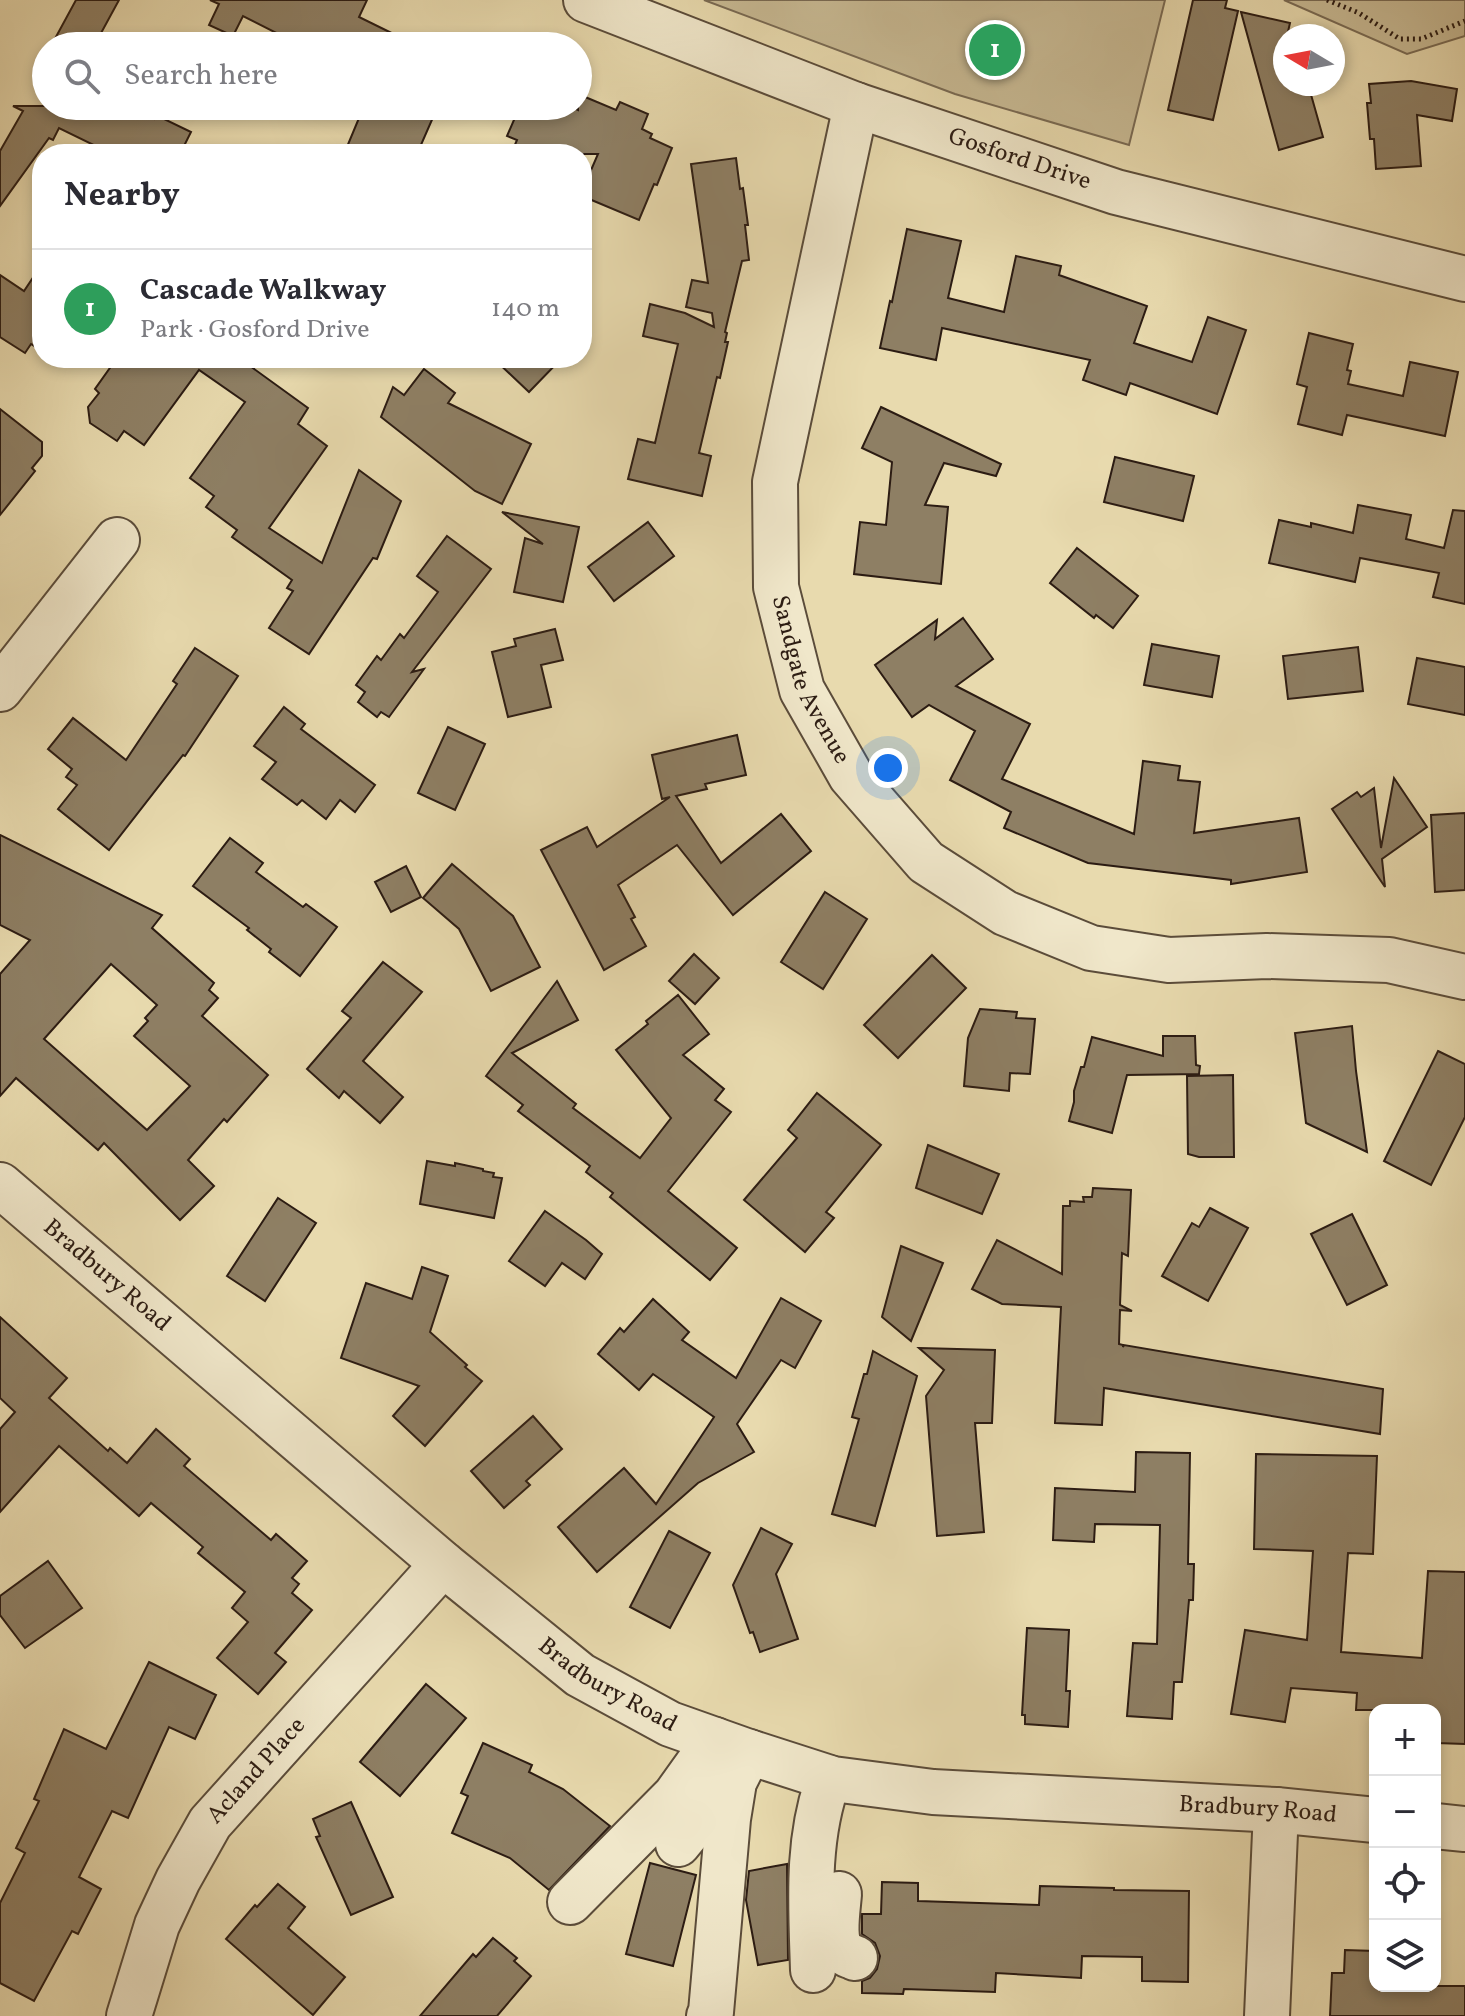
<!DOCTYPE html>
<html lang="en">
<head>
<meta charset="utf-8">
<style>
	:root { --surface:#fff; --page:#f2f2f3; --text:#2b2b33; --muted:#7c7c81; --line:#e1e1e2; --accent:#db2777 }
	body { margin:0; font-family:Vollkorn,serif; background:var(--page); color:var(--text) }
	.controls { position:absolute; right:24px; bottom:24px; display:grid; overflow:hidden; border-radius:16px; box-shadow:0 4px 12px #0003 }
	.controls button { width:72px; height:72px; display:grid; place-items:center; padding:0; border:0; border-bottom:2px solid var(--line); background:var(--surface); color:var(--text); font:40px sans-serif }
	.compass { position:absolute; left:1273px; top:24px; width:72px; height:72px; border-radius:50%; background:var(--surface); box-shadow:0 4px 12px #0003; rotate:280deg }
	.you { position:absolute; left:888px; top:768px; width:28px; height:28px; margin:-20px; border:6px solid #fff; border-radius:50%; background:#1a73e8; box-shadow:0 0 0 12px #1a73e833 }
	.badge { display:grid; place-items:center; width:52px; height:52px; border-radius:50%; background:var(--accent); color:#fff; font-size:26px; font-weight:700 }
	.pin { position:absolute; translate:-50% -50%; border:4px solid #fff; box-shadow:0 2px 8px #0006 }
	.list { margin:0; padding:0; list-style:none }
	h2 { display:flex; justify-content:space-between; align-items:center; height:104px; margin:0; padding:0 32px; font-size:34px }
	h2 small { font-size:26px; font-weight:400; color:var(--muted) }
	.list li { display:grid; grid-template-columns:52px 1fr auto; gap:24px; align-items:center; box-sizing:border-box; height:120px; padding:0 32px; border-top:2px solid var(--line) }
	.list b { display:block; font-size:30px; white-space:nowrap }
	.list p { margin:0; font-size:26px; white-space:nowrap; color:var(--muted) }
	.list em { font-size:26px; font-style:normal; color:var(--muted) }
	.icon { flex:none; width:44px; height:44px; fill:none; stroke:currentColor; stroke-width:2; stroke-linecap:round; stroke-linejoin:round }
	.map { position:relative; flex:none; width:1465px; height:2016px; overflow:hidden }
	.search { position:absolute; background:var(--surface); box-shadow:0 4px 12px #0003; left:32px; top:32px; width:560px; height:88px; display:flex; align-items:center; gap:20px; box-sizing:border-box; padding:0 28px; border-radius:44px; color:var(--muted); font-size:30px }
	.panel { position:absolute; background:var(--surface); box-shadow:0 4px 12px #0003; left:32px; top:144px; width:560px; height:224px; border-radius:32px }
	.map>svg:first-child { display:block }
</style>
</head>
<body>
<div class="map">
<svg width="1465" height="2016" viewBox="0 0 1465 2016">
	<rect width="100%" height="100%" fill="#e8daae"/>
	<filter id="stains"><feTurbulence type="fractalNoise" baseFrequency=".0025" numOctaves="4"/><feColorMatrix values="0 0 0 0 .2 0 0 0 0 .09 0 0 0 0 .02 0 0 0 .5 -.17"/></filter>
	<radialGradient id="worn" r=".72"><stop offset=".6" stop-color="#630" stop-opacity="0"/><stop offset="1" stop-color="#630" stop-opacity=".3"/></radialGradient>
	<g fill="#c8ba94" stroke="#7a6b54" stroke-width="2">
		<path d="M704,0H1165L1129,145L955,94Z"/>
		<path d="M1284,0H1465V36L1407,54Z"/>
	</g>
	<g fill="#8e7f64" stroke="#2c1c13" stroke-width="2" fill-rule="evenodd">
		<path d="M76,0H119L94,46H51Z"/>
		<path d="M210,0H367L359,17L418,46H302L243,16L233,36L209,25L219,4Z"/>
		<path d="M1193,0H1227L1225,8L1238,11L1213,120L1168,110Z"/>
		<path d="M1241,12L1290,23L1287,36H1285V84H1308L1323,137L1279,150Z"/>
		<path d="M1411,81L1457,89L1452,121L1417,115L1421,166L1376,169L1374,139H1370L1367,103H1371L1369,84Z"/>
		<path d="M578,94L616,110L620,102L648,114L642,129L652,134L650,138L672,148L657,185L654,184L639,220L582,196V191L598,154H511L517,140L507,136L520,106H569L578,110Z"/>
		<path d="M13,106H127L154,119L156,115L191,132L180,154H112L59,128L53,140L49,138L0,206V151L23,111Z"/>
		<path d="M364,106H438L417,154H344Z"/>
		<path d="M736,158L740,189L743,188L748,225H745L749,260L742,261L725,332L727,333L725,342H728L720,378L717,377L699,453L711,456L702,496L628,479L638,439L655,443L678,344L643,336L650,304L685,313L714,327L712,313L686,307L692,280L708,283L691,164Z"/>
		<path d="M907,229L961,241L948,298L1004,312L1016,256L1061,266L1059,275L1147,306L1134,343L1192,362L1208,317L1246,330L1217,414L1130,383L1126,395L1083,380L1090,360L942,328L936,360L880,348L890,301L892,302Z"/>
		<path d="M42,264V351L31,344L25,353L0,337V275L24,291Z"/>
		<path d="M1309,333L1353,344L1347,370L1351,371L1348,384L1403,396L1410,362L1458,372L1445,436L1347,415L1342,435L1298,424L1307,387L1297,384Z"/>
		<path d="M117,358H239L308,408L298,424L327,446L269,528L322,563L359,470L401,501L377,559L373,558L309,654L269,628L293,591L287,588L292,580L232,537L237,530L206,507L214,496L190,478L245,402L199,370L144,445L124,431L117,441L90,423L88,407L99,393L95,389Z"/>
		<path d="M493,358H562L529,392Z"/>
		<path d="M424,369L455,393L448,403L531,444L502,504L475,491L381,417L393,387L404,395Z"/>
		<path d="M881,407L1001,464L996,476L944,463L925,505L948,507L941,584L854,574L860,522L886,525L892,462L862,448Z"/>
		<path d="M0,409L42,442V456L32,468L35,471L0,515Z"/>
		<path d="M1115,457L1194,476L1183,521L1104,502Z"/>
		<path d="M1358,505L1411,515L1406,539L1444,548L1453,510L1465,511V604L1433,597L1439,573L1360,558L1355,582L1269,563L1279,520L1311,527V523L1353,533Z"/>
		<path d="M502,512L579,527L563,602L514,592L525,538L543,544Z"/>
		<path d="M648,522L674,556L614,601L588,567Z"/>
		<path d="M447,536L491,569L412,672L424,669L389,717L381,712L377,717L358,702L365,692L356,685L377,656L381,660L400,634L404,638L438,592L417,576Z"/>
		<path d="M1077,548L1138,596L1113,628L1096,615L1094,618L1050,583Z"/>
		<path d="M963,618L993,659L956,686L1030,724L1002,779L1134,834L1143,761L1180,766L1178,780L1200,782L1194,833L1299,818L1307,872L1231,884V880L1088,863L1004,828L1011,812L950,780L975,731L929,705L912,717L875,665L937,620L935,639Z"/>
		<path d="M555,629L563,660L541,665L551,707L508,717L492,652L516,646L514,639Z"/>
		<path d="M1152,644L1219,656L1212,697L1144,685Z"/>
		<path d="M1358,647L1363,691L1288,699L1283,656Z"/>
		<path d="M195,648L238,676L185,756L183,755L109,850L58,809L77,785L66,777L72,769L48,749L73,718L126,760L177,684L173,681Z"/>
		<path d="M1417,658L1465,667V715L1408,704Z"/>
		<path d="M284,707L305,724L301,729L375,785L355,812L340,800L326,819L302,800L297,805L262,779L276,762L254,746Z"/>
		<path d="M448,727L485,744L455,810L418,793Z"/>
		<path d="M737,735L746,775L705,784L707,789L676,796L721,863L781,814L811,851L733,915L677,845L618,885L635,917L631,919L646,946L604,970L541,850L587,827L597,847L670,797L662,799L652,755Z"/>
		<path d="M1394,778L1427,827L1382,859L1385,887L1332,809L1357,792L1361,797L1374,788L1381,848Z"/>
		<path d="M1465,813V890L1435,892L1431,815Z"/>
		<path d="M0,835L162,915L152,928L214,983L209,990L218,998L202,1016L268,1075L227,1122L224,1119L188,1160L214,1186L180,1220L104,1143L98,1150L16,1078L0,1096V974L30,940L0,925ZM111,964L157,1005L145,1018L148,1021L134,1036L190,1086L147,1130L44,1039Z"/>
		<path d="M230,838L263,863L256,872L303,907L306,904L337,927L300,976L269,952L271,949L247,930L249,928L193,886Z"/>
		<path d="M452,864L513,916L540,967L491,991L459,929L423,898Z"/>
		<path d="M406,866L421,897L391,912L375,882Z"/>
		<path d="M825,892L867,919L823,989L781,962Z"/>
		<path d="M694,954L719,978L695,1004L669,981Z"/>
		<path d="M932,955L966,988L898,1058L864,1025Z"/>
		<path d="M383,962L422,992L363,1061L403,1097L380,1123L344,1091L339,1098L307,1069L351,1018L342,1011Z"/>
		<path d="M557,981L578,1020L512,1053L576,1104L573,1108L640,1158L671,1118L616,1050L648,1024L646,1021L678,995L709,1034L683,1055L724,1089L715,1100L731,1112L668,1191L737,1248L710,1280L610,1197L613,1193L586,1172L590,1166L518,1111L523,1105L486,1076Z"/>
		<path d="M980,1009L1017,1012L1016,1018L1035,1019L1030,1074L1010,1073L1009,1091L964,1086L968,1038Z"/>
		<path d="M1352,1026L1356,1071L1367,1152L1306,1123L1295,1033Z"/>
		<path d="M1163,1036H1195L1196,1065L1200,1066L1199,1074L1127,1075L1112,1133L1069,1121L1074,1102V1091L1081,1067H1084L1092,1037L1163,1056Z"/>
		<path d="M1438,1051L1465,1064V1117L1431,1185L1384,1161Z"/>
		<path d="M1233,1075L1234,1157H1199L1188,1154L1187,1076Z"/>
		<path d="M817,1093L881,1145L826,1212L834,1218L805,1252L744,1200L797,1138L788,1130Z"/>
		<path d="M928,1145L999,1174L982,1214L916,1188Z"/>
		<path d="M427,1161L455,1166V1163L483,1169V1171L494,1173L493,1177L502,1178L494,1218L420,1204Z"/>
		<path d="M1093,1188L1131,1190L1128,1256L1122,1253L1120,1305L1132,1311L1120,1310L1119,1344L1123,1345V1347L1124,1345L1383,1389L1380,1434L1104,1388L1102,1425L1055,1423L1061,1307L1002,1304L972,1289L997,1240L1062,1274L1063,1206H1070V1201L1084,1202L1083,1197H1092Z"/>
		<path d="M278,1198L316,1223L265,1301L227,1276Z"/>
		<path d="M1210,1208L1248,1228L1208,1301L1162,1276L1192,1223L1199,1227Z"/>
		<path d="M545,1211L586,1240L602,1254L585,1279L562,1263L545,1286L509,1261Z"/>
		<path d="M1352,1214L1387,1285L1347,1305L1311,1234Z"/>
		<path d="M901,1246L943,1263L911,1341L882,1317Z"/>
		<path d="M422,1267L448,1276L430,1332L467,1365L465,1367L482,1381L425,1446L393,1416L419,1386L341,1358L366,1283L412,1299Z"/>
		<path d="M781,1298L821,1321L795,1368L781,1360L737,1424L754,1452L698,1483L597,1572L558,1527L624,1468L656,1504L714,1417L653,1374L639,1390L598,1354L620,1328L624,1332L653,1299L689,1332L682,1340L736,1378Z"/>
		<path d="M0,1317L67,1378L49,1398L108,1451L110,1448L127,1463L156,1429L190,1459L184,1466L271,1540L276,1534L307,1561L292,1578L299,1584L292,1593L312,1610L275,1653L286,1662L258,1694L217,1658L248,1622L232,1608L245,1592L198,1553L203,1547L151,1503L139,1516L59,1446L0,1512V1429L15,1412L0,1398Z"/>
		<path d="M919,1348L995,1350L992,1423H975L984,1532L937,1536L926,1396L944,1370Z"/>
		<path d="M873,1351L917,1376L875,1526L832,1514L859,1419L852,1417L864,1374H867Z"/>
		<path d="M533,1416L562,1449L526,1481L530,1485L504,1508L471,1471Z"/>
		<path d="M1136,1452L1190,1453L1188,1564H1194L1193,1600H1189L1182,1682H1174L1172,1719L1127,1716L1133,1643L1157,1644L1160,1525L1095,1524L1094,1542L1053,1540L1055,1488L1135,1492Z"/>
		<path d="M1256,1454L1377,1456L1373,1554L1348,1553L1341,1652L1422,1658L1428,1571L1465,1572V1744L1437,1743L1438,1738H1435V1710H1356L1357,1693L1291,1688L1285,1722L1231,1714L1245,1630L1307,1640L1313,1551L1254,1549Z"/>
		<path d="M761,1528L792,1544L776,1574L798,1639L760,1652L753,1632L750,1633L733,1585Z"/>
		<path d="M669,1531L710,1553L670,1628L630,1607Z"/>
		<path d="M48,1561L82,1608L25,1648L0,1615V1596Z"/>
		<path d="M1027,1628L1069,1630L1066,1691H1070L1068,1727L1025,1724V1715H1022Z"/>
		<path d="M149,1662L216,1695L195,1739L169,1727L128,1818L112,1811L79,1877L101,1889L78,1934L72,1931L34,2001L0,1983V1903L25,1853L16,1848L39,1801L34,1799L64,1729L106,1749Z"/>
		<path d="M426,1684L466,1718L400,1796L360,1762Z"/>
		<path d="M483,1743L532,1765L529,1772L563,1789L610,1826L549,1890L510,1858L452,1833L468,1796L461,1793Z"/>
		<path d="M351,1802L393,1897L351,1915L316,1837L320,1836L313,1819Z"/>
		<path d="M650,1863L696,1875L673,1966L626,1954Z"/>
		<path d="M787,1864L788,1960L758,1965L746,1900L749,1871Z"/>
		<path d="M882,1882L918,1883V1901L1039,1905L1040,1886L1114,1888V1890L1189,1891L1188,1982L1142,1981V1957L1082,1956L1081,1978L996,1973L995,1992L904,1989L903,1994L862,1993V1981L870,1978L877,1969L880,1956L875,1943L862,1934V1914H881Z"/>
		<path d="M278,1884L305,1907L288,1928L345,1977L313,2015L226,1939L255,1905L257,1907Z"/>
		<path d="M493,1938L517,1958L514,1961L531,1976L497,2016H420L473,1954L476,1957Z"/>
		<path d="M1345,1950L1375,1951V1986H1465V2016H1330L1332,1973H1344Z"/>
	</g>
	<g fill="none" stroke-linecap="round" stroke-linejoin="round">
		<g stroke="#5b4c3a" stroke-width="48">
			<g id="minor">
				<path id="s1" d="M586,0L856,105L1116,192L1465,279"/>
				<path id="s2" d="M856,105L775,482L776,587L802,690L851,776L926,862L1005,913L1091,948L1169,960L1267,956L1389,960L1465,977"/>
				<path d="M0,689L117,540"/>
				<path id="s3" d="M0,1185L443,1564L580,1675L670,1724L749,1752L833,1779L933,1792L1276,1810L1375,1820"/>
				<path d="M1435,1826L1465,1829"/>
				<path d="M678,1844L723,1789L734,1782"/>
				<path d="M839,1894C838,1908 832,1943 843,1952C846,1955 851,1956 855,1958"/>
				<path d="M570,1902L675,1796L715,1740"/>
				<path d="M813,1970C811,1905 806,1839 829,1778"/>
				<path id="s4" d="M129,2016L157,1925L178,1880L210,1823L443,1564"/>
				<path d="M709,2016L711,2012L728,1819L734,1782L749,1752"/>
				<path d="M1267,2016L1276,1810"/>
			</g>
		</g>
		<path stroke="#2c1c13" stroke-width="5" stroke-dasharray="2 4" stroke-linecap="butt" d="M1327,0L1359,13L1400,39H1421L1465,21"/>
		<use href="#minor" stroke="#f0e7ca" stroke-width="44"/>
	</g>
	<g text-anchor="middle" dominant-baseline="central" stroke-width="6" stroke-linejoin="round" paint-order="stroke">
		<g font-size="24" fill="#2c1c13" stroke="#f0e7ca">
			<text stroke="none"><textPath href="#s1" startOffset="462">Gosford Drive</textPath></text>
			<text stroke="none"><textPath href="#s2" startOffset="590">Sandgate Avenue</textPath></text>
			<text stroke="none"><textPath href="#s3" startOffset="140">Bradbury Road</textPath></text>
			<text stroke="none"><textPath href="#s3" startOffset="788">Bradbury Road</textPath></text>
			<text stroke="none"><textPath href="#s4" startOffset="280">Acland Place</textPath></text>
			<text stroke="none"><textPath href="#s3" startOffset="1460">Bradbury Road</textPath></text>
		</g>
	</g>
	<rect width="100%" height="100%" filter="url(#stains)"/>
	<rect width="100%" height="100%" fill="url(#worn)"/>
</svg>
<div class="controls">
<button>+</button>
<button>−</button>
<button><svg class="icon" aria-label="locate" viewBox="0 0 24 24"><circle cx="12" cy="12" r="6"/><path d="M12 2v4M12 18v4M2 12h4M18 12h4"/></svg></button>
<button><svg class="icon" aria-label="layers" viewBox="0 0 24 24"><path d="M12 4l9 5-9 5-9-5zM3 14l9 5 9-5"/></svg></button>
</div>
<svg class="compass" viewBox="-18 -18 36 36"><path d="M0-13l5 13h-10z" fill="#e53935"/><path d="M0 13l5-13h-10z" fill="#7c7c81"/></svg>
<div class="you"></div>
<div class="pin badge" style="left:995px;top:50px;background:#2e9e5b">1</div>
<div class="search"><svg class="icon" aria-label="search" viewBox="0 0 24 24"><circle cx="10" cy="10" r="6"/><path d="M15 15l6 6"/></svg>Search here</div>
<section class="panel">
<h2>Nearby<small></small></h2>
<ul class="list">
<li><span class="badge" style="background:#2e9e5b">1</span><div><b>Cascade Walkway</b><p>Park · Gosford Drive</p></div><em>140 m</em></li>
</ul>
</section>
</div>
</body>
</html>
